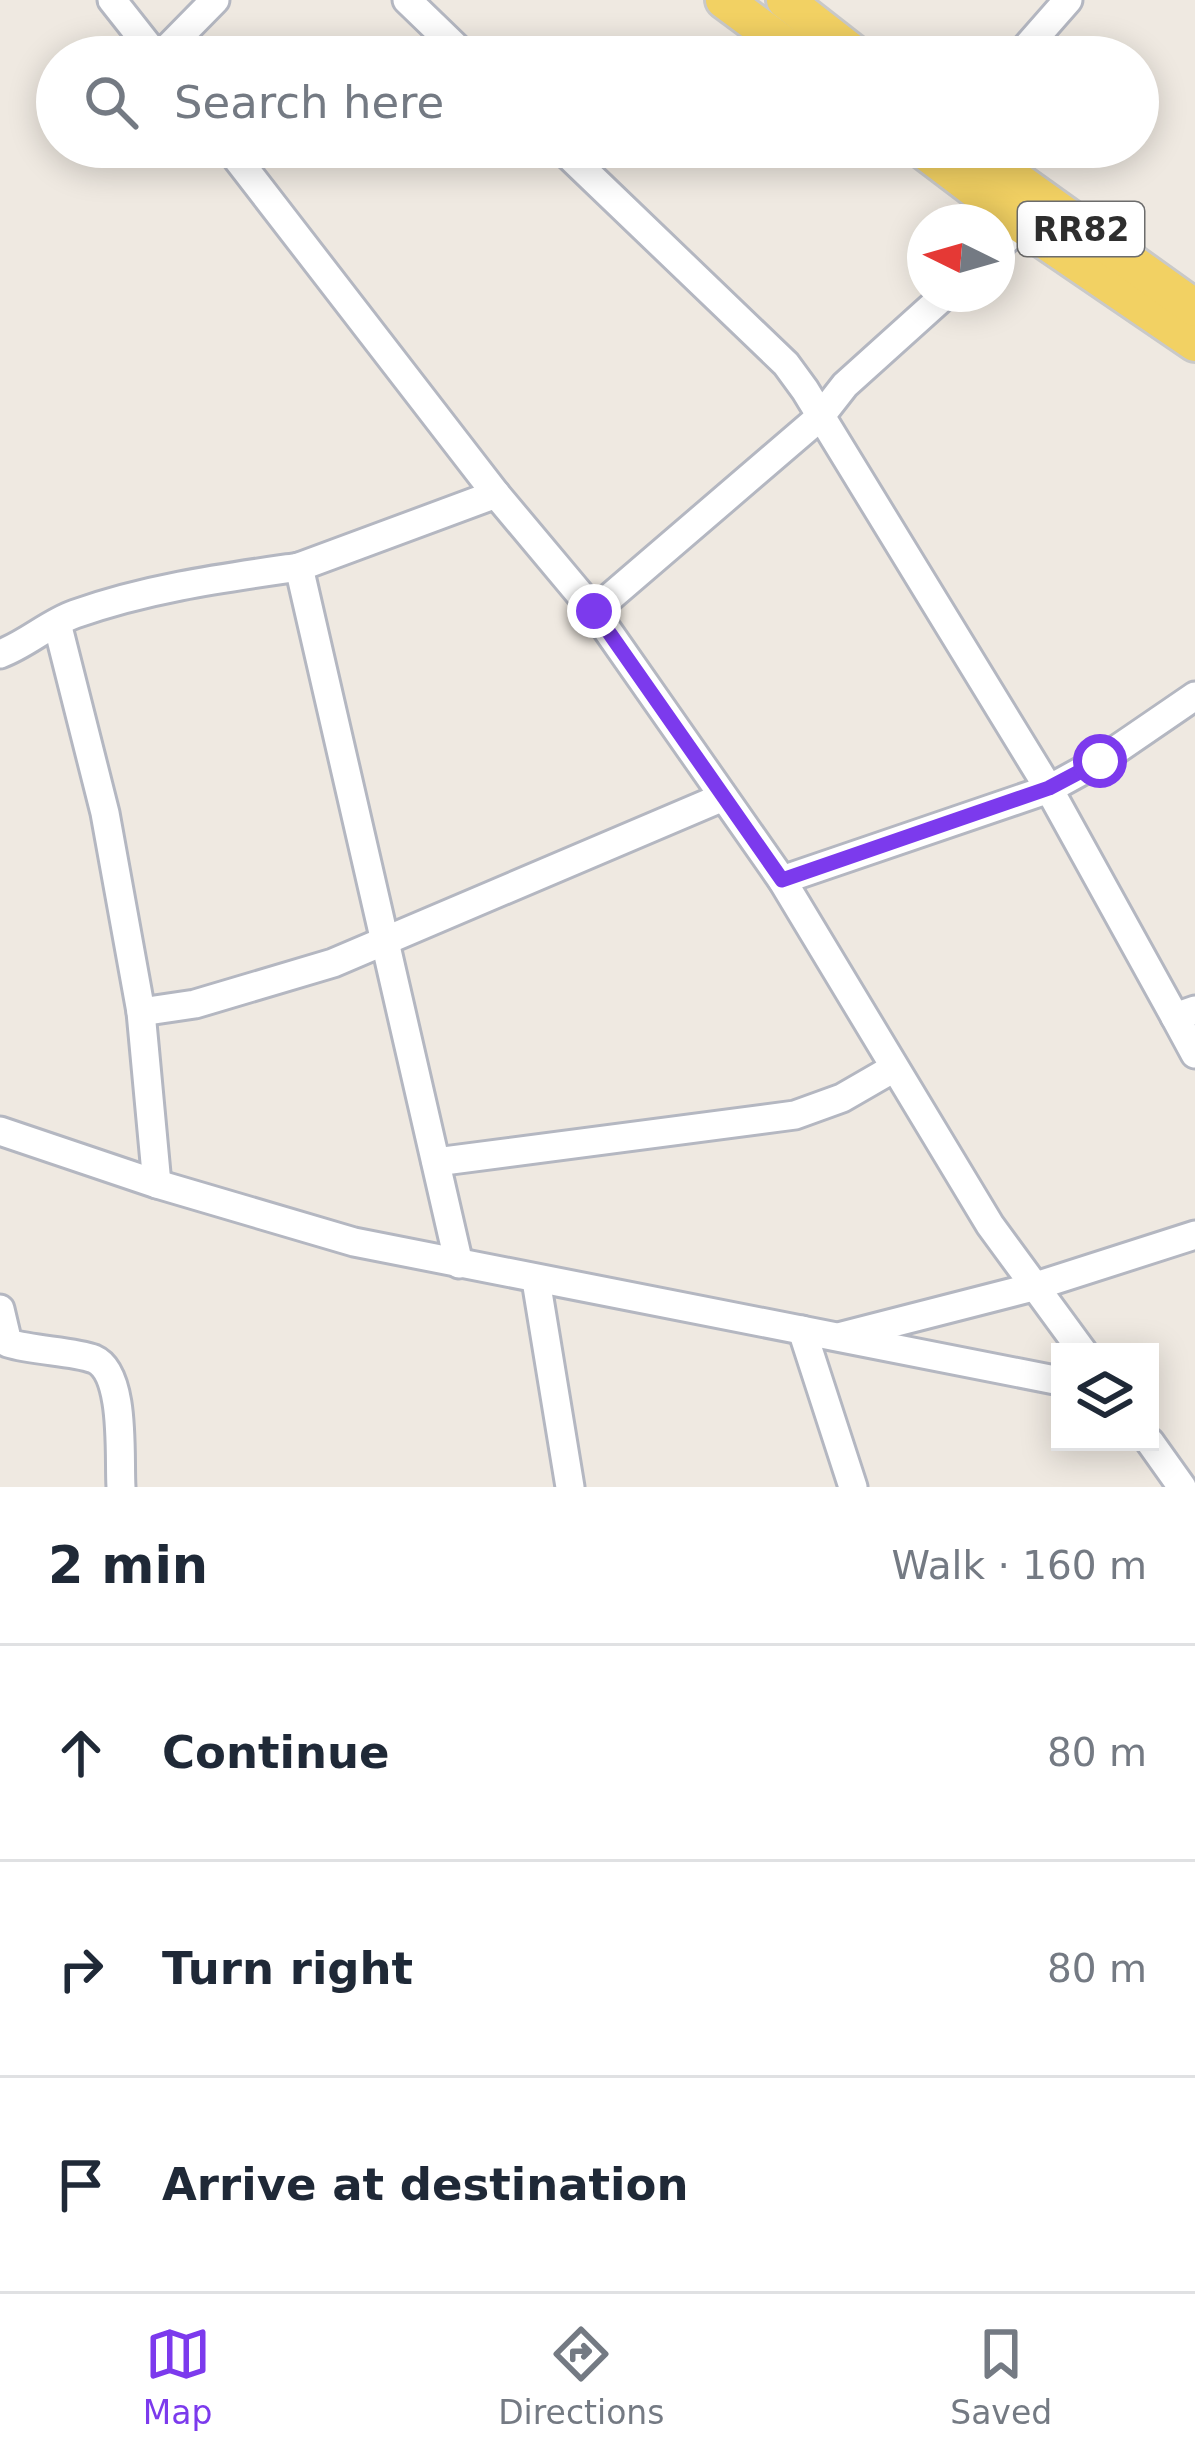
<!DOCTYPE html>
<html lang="en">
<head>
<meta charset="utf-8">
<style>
	:root { --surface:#fff; --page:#f2f2f3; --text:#1f2937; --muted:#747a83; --line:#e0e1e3; --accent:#7c3aed }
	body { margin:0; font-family:"DejaVu Sans",sans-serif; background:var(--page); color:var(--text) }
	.controls { position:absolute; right:36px; bottom:36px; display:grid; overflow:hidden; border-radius:0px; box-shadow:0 6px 30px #0003 }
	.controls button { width:108px; height:108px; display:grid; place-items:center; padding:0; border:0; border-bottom:3px solid var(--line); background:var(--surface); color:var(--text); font:60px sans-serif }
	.compass { position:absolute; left:907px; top:204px; width:108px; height:108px; border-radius:50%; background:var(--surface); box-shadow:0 6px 30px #0003; rotate:275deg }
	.stop { position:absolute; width:36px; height:36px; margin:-27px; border:9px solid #7c3aed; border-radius:50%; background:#fff }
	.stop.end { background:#7c3aed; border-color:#fff; box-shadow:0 3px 12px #0008 }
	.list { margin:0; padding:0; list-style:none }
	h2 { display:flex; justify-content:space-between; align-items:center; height:156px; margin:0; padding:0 48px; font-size:51px }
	h2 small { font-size:39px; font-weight:400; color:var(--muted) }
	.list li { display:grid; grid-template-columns:78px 1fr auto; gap:36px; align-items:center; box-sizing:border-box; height:216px; padding:0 48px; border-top:3px solid var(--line) }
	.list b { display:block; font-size:45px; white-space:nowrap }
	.list em { font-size:39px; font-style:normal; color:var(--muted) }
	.icon { flex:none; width:66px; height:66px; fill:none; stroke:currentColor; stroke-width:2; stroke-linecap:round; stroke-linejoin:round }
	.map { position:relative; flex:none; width:1195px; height:1487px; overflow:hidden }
	.search { position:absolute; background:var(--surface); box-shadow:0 6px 30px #0003; left:36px; right:36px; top:36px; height:132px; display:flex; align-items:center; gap:30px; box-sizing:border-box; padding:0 42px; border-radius:66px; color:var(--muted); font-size:45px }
	.sheet { height:804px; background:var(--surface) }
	nav { display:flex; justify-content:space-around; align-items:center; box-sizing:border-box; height:168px; border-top:3px solid var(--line); background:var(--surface); font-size:33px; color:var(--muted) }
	nav a { display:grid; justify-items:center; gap:6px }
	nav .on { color:var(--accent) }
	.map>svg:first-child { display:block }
</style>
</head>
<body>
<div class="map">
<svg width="1195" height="1487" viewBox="0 0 1195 1487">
	<rect width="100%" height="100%" fill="#efe9e1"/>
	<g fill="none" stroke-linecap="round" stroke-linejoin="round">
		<g stroke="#b4b7c1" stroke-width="33">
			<g id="minor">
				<path d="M112,0L157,57"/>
				<path d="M407,0L466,57"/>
				<path d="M159,57L215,0"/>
				<path d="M1018,57L1068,0"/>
				<path d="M228,147L496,494L594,611L782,880L990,1225L1083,1352"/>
				<path d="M560,147L786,364L805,390L1049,789L1175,1017"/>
				<path d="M997,248L1033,214"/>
				<path d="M594,611L820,417L845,385L946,294"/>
				<path d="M57,623L105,813L141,1012L157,1184"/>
				<path d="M0,654C27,644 49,623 75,614C148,588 223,578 299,567"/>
				<path d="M782,880L1049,789L1100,761L1195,696"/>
				<path d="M1195,1010L1175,1017L1195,1054"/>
				<path d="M141,1012L195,1004L333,963L723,797"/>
				<path d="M0,1131L157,1184L354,1242L1060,1381"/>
				<path d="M436,1162L795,1115L842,1098L894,1068"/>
				<path d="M459,1264L299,567L496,494"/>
				<path d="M536,1280L570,1487"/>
				<path d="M0,1309L8,1343C34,1351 73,1351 94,1359C126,1373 119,1457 121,1487"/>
				<path d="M802,1330L853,1487"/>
				<path d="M842,1336L1033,1287L1195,1235"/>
				<path d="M1150,1442L1182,1487"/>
			</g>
		</g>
		<g stroke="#c9c9c9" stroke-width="42">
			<g id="major">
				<path d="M724,0L801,57"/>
				<path d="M785,0L858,57"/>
				<path d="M919,147L1022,225L1195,343"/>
				<path d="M970,147L1195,308"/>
			</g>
		</g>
		<use href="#minor" stroke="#fff" stroke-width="27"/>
		<use href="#major" stroke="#f2d163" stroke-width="36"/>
	</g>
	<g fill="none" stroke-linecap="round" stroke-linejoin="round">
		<path stroke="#7c3aed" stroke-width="15" d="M594,611L782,880L1049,788L1100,761"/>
	</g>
	<g text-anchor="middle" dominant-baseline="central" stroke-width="10" stroke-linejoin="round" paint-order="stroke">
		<rect fill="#fff" stroke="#6d6d6d" stroke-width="3" x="1018" y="202" width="126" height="54" rx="9"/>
		<g font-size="33" font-weight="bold" fill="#2e2e2e">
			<text x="1081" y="229">RR82</text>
		</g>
	</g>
</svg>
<div class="controls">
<button><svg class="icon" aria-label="layers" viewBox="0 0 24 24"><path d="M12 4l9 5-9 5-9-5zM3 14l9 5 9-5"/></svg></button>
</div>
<svg class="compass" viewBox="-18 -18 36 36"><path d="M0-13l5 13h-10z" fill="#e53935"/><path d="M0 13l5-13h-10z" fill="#747a83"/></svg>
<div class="stop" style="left:1100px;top:761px"></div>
<div class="stop end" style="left:594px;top:611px"></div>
<div class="search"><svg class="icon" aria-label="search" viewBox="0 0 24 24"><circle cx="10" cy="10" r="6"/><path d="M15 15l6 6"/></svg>Search here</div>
</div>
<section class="sheet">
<h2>2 min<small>Walk · 160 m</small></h2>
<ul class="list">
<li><svg class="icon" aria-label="ahead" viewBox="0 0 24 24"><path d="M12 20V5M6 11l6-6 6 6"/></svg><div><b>Continue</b></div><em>80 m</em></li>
<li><svg class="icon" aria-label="right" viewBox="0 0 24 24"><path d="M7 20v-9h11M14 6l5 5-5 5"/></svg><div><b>Turn right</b></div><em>80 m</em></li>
<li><svg class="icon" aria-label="arrive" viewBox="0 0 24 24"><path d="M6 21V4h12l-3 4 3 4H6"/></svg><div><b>Arrive at destination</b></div></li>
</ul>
</section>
<nav>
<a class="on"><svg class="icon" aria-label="map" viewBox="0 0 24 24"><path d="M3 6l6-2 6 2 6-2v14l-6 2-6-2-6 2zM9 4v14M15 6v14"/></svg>Map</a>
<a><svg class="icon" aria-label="directions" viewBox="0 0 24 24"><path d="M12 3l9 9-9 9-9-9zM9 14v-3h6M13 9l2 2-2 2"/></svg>Directions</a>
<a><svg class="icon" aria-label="saved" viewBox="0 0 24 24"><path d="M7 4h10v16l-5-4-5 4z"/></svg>Saved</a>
</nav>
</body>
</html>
